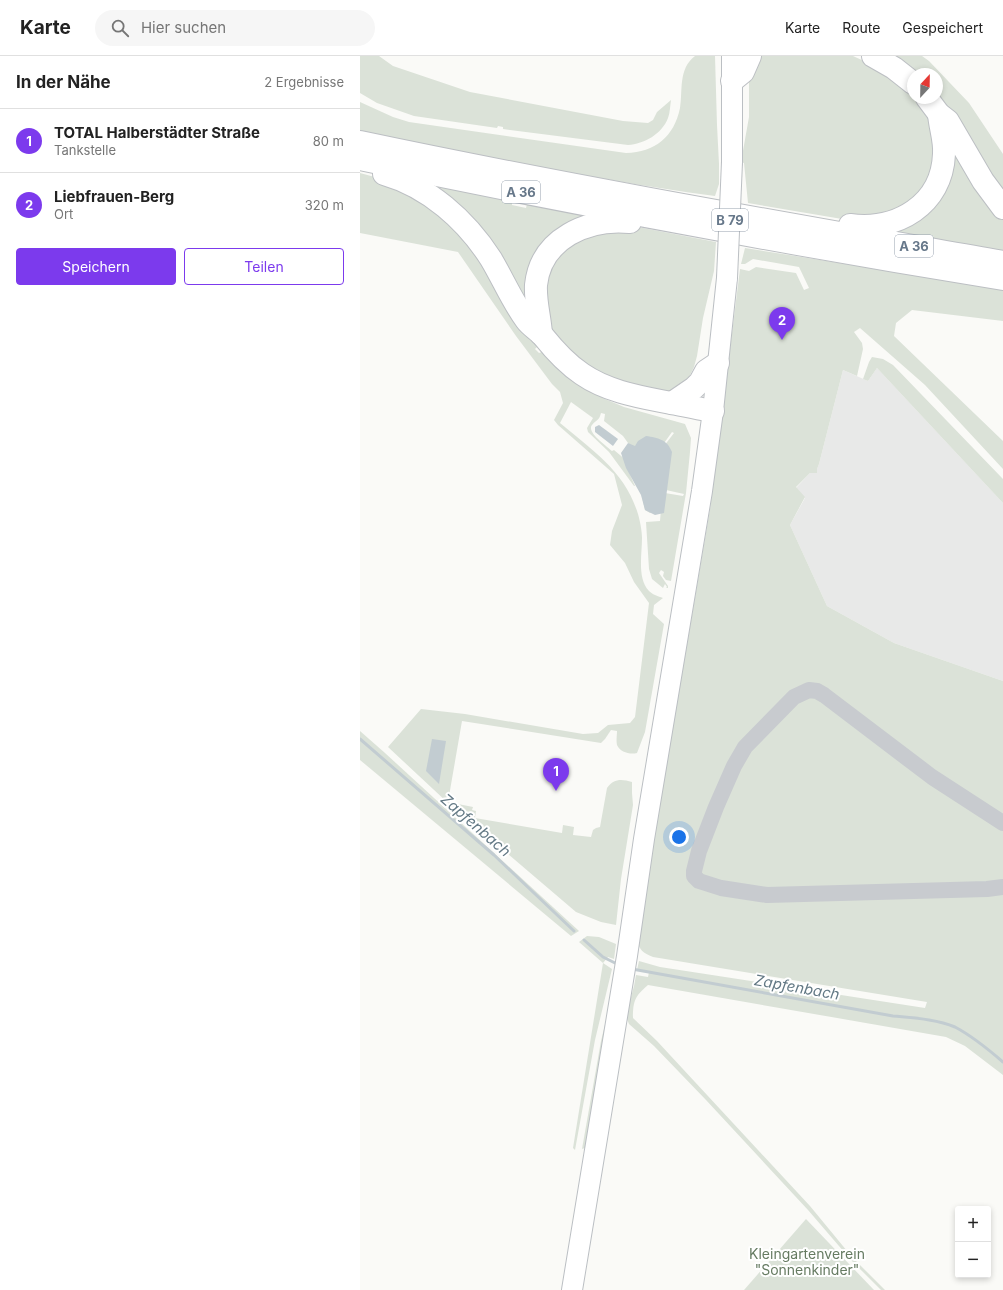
<!DOCTYPE html>
<html lang="de">
<head>
<meta charset="utf-8">
<style>
	:root { --surface:#fff; --page:#f6f6f6; --text:#222; --muted:#767676; --line:#e0e0e0; --accent:#7c3aed }
	body { margin:0; font-family:Inter,sans-serif; background:var(--page); color:var(--text) }
	.controls { position:absolute; right:12px; bottom:12px; display:grid; overflow:hidden; border-radius:4px; box-shadow:0 2px 6px #0003 }
	.controls button { width:36px; height:36px; display:grid; place-items:center; padding:0; border:0; border-bottom:1px solid var(--line); background:var(--surface); color:var(--text); font:20px sans-serif }
	.compass { position:absolute; left:547px; top:12px; width:36px; height:36px; border-radius:50%; background:var(--surface); box-shadow:0 2px 6px #0003; rotate:22deg }
	.you { position:absolute; left:319px; top:781px; width:14px; height:14px; margin:-10px; border:3px solid #fff; border-radius:50%; background:#1a73e8; box-shadow:0 0 0 6px #1a73e833 }
	.badge { display:grid; place-items:center; width:26px; height:26px; border-radius:50%; background:var(--accent); color:#fff; font-size:13px; font-weight:700 }
	.pin { position:absolute; translate:-50% -33px; filter:drop-shadow(0 1px 2px #0008) }
	.pin::after { content:''; position:absolute; top:21px; width:14px; height:12px; background:inherit; clip-path:polygon(0 0,100% 0,50% 100%) }
	.list { margin:0; padding:0; list-style:none }
	h2 { display:flex; justify-content:space-between; align-items:center; height:52px; margin:0; padding:0 16px; font-size:17px }
	h2 small { font-size:13px; font-weight:400; color:var(--muted) }
	.list li { display:grid; grid-template-columns:26px 1fr auto; gap:12px; align-items:center; box-sizing:border-box; height:64px; padding:0 16px; border-top:1px solid var(--line) }
	.list b { display:block; font-size:15px; white-space:nowrap }
	.list p { margin:0; font-size:13px; white-space:nowrap; color:var(--muted) }
	.list em { font-size:13px; font-style:normal; color:var(--muted) }
	.actions { display:flex; gap:8px; padding:12px 16px }
	.actions a { flex:1; padding:9px 0; border:1px solid var(--accent); border-radius:4px; text-align:center; font-size:14px; color:var(--accent) }
	.actions .main { background:var(--accent); color:#fff }
	.icon { flex:none; width:22px; height:22px; fill:none; stroke:currentColor; stroke-width:2; stroke-linecap:round; stroke-linejoin:round }
	.map { position:relative; flex:none; width:643px; height:1234px; overflow:hidden }
	header { display:flex; align-items:center; gap:24px; box-sizing:border-box; height:56px; padding:0 20px; background:var(--surface); border-bottom:1px solid var(--line) }
	header strong { font-size:19px }
	nav { display:flex; gap:22px; margin-inline-start:auto; font-size:14px }
	.search { width:280px; height:36px; background:var(--page); display:flex; align-items:center; gap:10px; box-sizing:border-box; padding:0 14px; border-radius:22px; color:var(--muted); font-size:15px }
	main { display:flex }
	aside { flex:1; background:var(--surface) }
	.map>svg:first-child { display:block }
</style>
</head>
<body>
<header>
<strong>Karte</strong>
<div class="search"><svg class="icon" aria-label="search" viewBox="0 0 24 24"><circle cx="10" cy="10" r="6"/><path d="M15 15l6 6"/></svg>Hier suchen</div>
<nav><a>Karte</a><a>Route</a><a>Gespeichert</a></nav>
</header>
<main>
<aside>
<h2>In der Nähe<small>2 Ergebnisse</small></h2>
<ul class="list">
<li><span class="badge">1</span><div><b>TOTAL Halberstädter Straße</b><p>Tankstelle</p></div><em>80 m</em></li>
<li><span class="badge">2</span><div><b>Liebfrauen-Berg</b><p>Ort</p></div><em>320 m</em></li>
</ul>
<div class="actions"><a class="main">Speichern</a><a>Teilen</a></div>
</aside>
<div class="map">
<svg width="643" height="1234" viewBox="0 0 643 1234">
	<rect width="100%" height="100%" fill="#fafaf7"/>
	<path fill="#e8e9e8" d="M517,312L643,447V625L534,587L467,550L430,469L445,442L436,432L450,417H457V413L459,408L483,314L508,325Z"/>
	<g fill="#dbe2d8" fill-rule="evenodd">
		<path d="M0,0H19L33,10L110,36L263,65L288,67L293,64L297,56L311,44C310,50 310,57 308,62C302,78 284,88 268,89L143,73V71L138,70L137,72L54,60L17,47L0,37Z"/>
		<path d="M335,0H355L357,69L359,108V128L355,140C236,124 118,99 0,75V46L33,61L49,66L266,97C295,96 314,81 320,52C323,34 318,13 335,0Z"/>
		<path d="M399,0H493L517,11L548,34L553,39V42H555L567,55L579,95L568,133L533,161L482,163L388,147L384,107L381,106L389,61V13Z"/>
		<path d="M532,0H562L569,5L609,47L643,98V145L577,42V18H553Z"/>
		<path d="M588,79L643,159V195L528,175L553,163Z"/>
		<path d="M0,117L22,123L89,161L179,289L175,293L179,297L185,295L223,330L245,343L264,351L325,368L331,382L330,396L326,437L311,525L306,524L303,520L304,516L301,514L299,517L308,530V532H306L307,531L305,528L303,532L292,523L289,513L286,466L300,465L301,453L290,457L285,454L279,428L267,412L275,430H274L249,396L228,376L227,372L233,362L211,346L200,367C232,394 265,415 278,458C280,465 282,475 282,482C282,499 277,522 289,535C293,539 298,540 303,542L294,549L293,558L304,568L285,676L277,697C270,699 260,696 257,689C256,685 257,679 257,675L251,674L245,683L241,687L102,665L88,746L113,751L112,754L116,755L115,762L202,777L203,769L214,771L213,779L231,781L233,774L236,772L240,771L247,732C254,722 262,723 272,726V737L273,749L261,823L256,869L241,866L216,856L88,747L28,691L61,653L105,658L223,678L238,677L248,669L270,667L275,661L289,547L274,526L265,507L250,489L252,475L262,449L254,418L198,369L194,364L203,347L200,336L192,328L156,280L98,196L0,177ZM241,357L245,358L244,365L263,380L268,387L277,394L297,397L312,376L314,377L304,390L306,434L324,438L323,440L305,437L254,394L252,395C247,390 226,376 232,369C237,363 239,365 241,357Z"/>
		<path d="M62,126L152,146V149L166,152L167,148L230,160L196,181L174,262Z"/>
		<path d="M258,170L283,172L356,186L354,215L343,262L337,300L334,311L328,323L329,329L307,337L293,335L240,318L219,305L188,270L181,234L200,191Z"/>
		<path d="M385,192L643,233V265L552,254L536,267L534,280L643,385V413L565,329L500,272L494,276L502,287L503,293L497,320L483,314L459,408L457,413V417H450L436,431L445,441L430,469L467,550L534,587L643,625V1019L605,990L586,981L288,929C275,940 273,945 273,962L297,985L450,1150L492,1201L525,1234H521L491,1204L448,1154L346,1044L294,990L269,968L267,963V956L274,930L276,919L288,921L289,916L277,914L279,905L300,911L565,952L567,946L293,901C283,897 279,894 277,883L350,453L380,213L389,215L396,211L436,217L444,234L449,232L439,211L393,203L385,208H381Z"/>
		<path d="M512,301L523,303L533,309L642,422L643,423V447L517,312L508,325L503,323L509,306Z"/>
		<path d="M0,675L25,697L219,875L211,880L0,704Z"/>
		<path d="M227,880L239,881L256,888L254,903L248,901L243,907L252,913L235,984L215,1094L213,1092L243,907L219,886Z"/>
		<path d="M250,948L230,1090L222,1093L241,985Z"/>
		<path d="M446,1163L514,1234H384Z"/>
	</g>
	<g fill="#c2ccd1">
		<path d="M239,369L258,383L253,390L235,376V371Z"/>
		<path d="M286,380C298,382 307,383 312,396L304,457L295,459L285,454L281,439L266,412L261,397L268,387L275,390L278,385Z"/>
		<path d="M72,683L86,685L79,728L66,715Z"/>
	</g>
	<g fill="none" stroke-linecap="round" stroke-linejoin="round">
		<g stroke="#c2ccd1" stroke-width="3">
			<path d="M0,683L134,799L214,875"/>
			<path d="M224,884L243,901L259,909"/>
			<path d="M272,913L533,960C553,962 576,963 595,971C612,980 628,993 643,1006"/>
		</g>
		<g stroke="#bbbfc3" stroke-width="22">
			<g id="major">
				<path d="M372,0V106"/>
				<path d="M212,1234L267,900L284,783L342,435L353,355L367,222"/>
			</g>
		</g>
		<g stroke="#bcbfc3" stroke-width="24">
			<g id="highway">
				<path d="M513,0L534,12L553,27"/>
				<path d="M372,25L383,16L390,0"/>
				<path d="M567,42L579,58L588,65L623,125L643,152"/>
				<path d="M0,86C213,131 428,168 643,206"/>
				<path d="M0,103C213,148 428,188 643,223"/>
				<path d="M24,118C69,131 106,164 131,203C143,223 152,245 166,264C171,271 178,274 183,280C195,295 207,308 222,318C248,336 281,341 311,347C325,349 339,353 353,355"/>
				<path d="M490,169C537,175 582,149 584,98C585,84 580,72 579,58"/>
				<path d="M181,278C180,261 175,246 176,229C181,182 228,162 270,166"/>
				<path d="M312,347L334,332L340,326L346,315L358,307"/>
			</g>
		</g>
		<path stroke="#c8cbcf" stroke-width="16" d="M643,767L572,721L464,639L457,635L449,634L434,641L385,691L374,710L356,751L339,795L334,815V820L339,825L361,832L407,839L627,833L643,831"/>
		<use href="#major" stroke="#fff" stroke-width="20"/>
		<use href="#highway" stroke="#fff" stroke-width="22"/>
		<g stroke="#bbbfc3" stroke-width="22" stroke-linecap="butt">
			<path id="major-bridge" d="M367,222L372,106"/>
		</g>
		<use href="#major-bridge" stroke="#fff" stroke-width="20"/>
	</g>
	<g text-anchor="middle" dominant-baseline="central" stroke-width="4" stroke-linejoin="round" paint-order="stroke">
		<g fill="#fff" stroke="#95a0ad" stroke-width="1">
			<rect x="142" y="125" width="38" height="22" rx="3"/>
			<rect x="352" y="153" width="36" height="22" rx="3"/>
			<rect x="535" y="179" width="38" height="22" rx="3"/>
		</g>
		<g font-size="13" font-weight="bold" fill="#67788a">
			<text x="161" y="136">A 36</text>
			<text x="370" y="164">B 79</text>
			<text x="554" y="190">A 36</text>
		</g>
		<g font-size="14" fill="#667b62" stroke="#fff">
			<text x="447" y="1197">Kleingartenverein<tspan x="447" dy="16">"Sonnenkinder"</tspan></text>
		</g>
		<g font-size="15" font-style="italic" fill="#637985" stroke="#fff">
			<text transform="translate(116 769) rotate(41)">Zapfenbach</text>
			<text transform="translate(437 931) rotate(10)">Zapfenbach</text>
		</g>
	</g>
</svg>
<div class="controls">
<button>+</button>
<button>−</button>
</div>
<svg class="compass" viewBox="-18 -18 36 36"><path d="M0-13l5 13h-10z" fill="#e53935"/><path d="M0 13l5-13h-10z" fill="#767676"/></svg>
<div class="you"></div>
<div class="pin badge" style="left:196px;top:735px">1</div>
<div class="pin badge" style="left:422px;top:284px">2</div>
</div>
</main>
</body>
</html>
